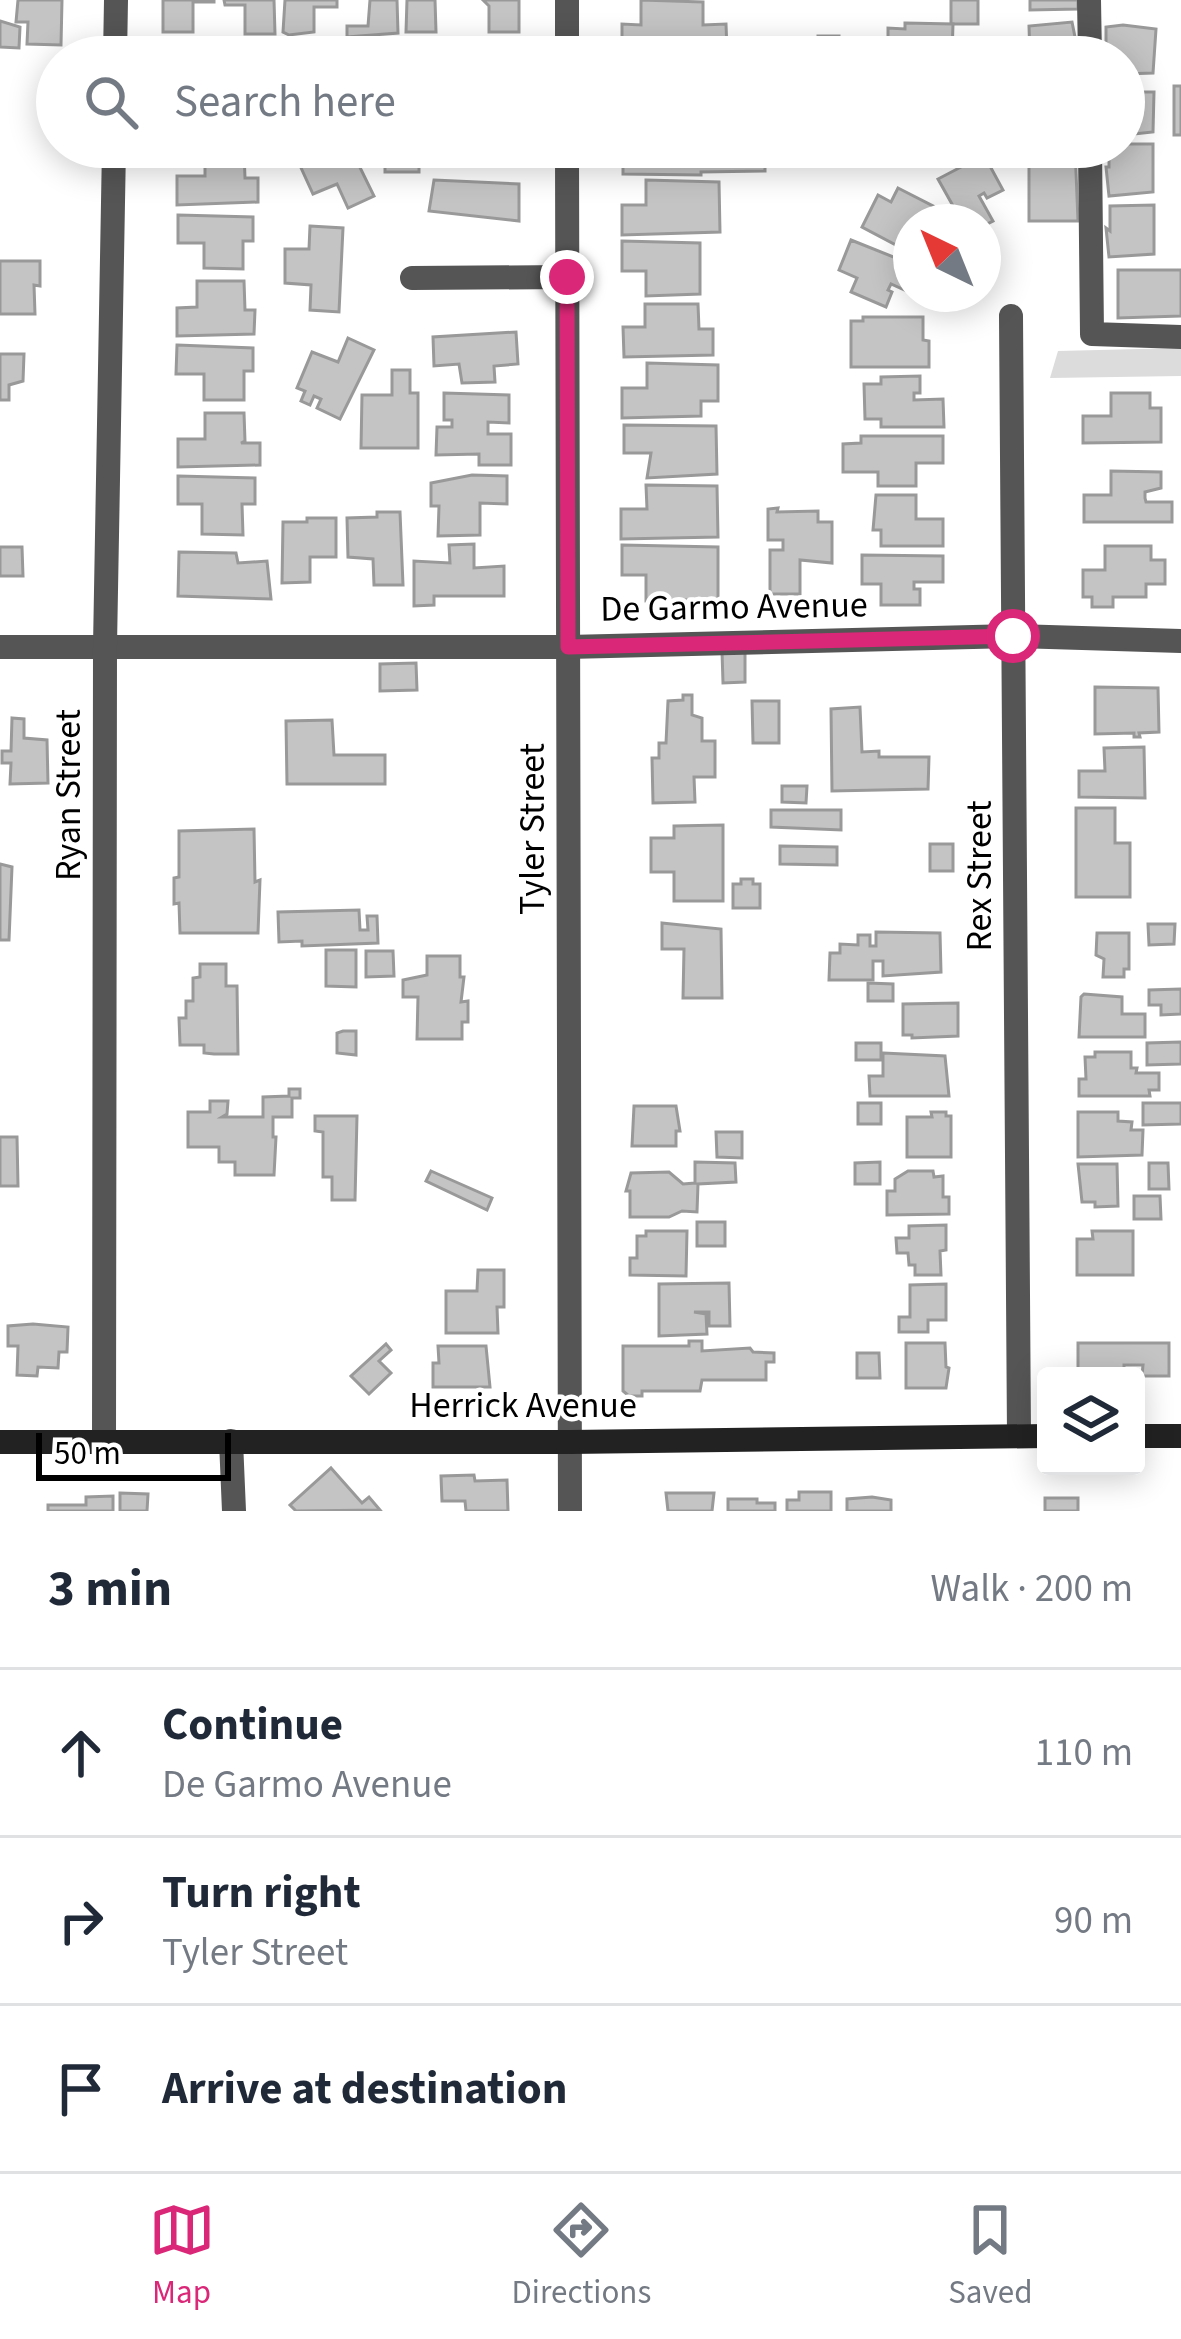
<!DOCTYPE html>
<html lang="en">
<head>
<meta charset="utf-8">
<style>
	:root { --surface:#fff; --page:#f2f2f3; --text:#1f2937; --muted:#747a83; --line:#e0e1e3; --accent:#db2777 }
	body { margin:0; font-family:"Source Sans 3",sans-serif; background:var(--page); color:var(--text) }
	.controls { position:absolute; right:36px; bottom:36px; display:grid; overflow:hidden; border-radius:12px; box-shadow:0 6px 30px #0003 }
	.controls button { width:108px; height:108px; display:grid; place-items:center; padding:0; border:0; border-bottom:3px solid var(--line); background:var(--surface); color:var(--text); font:60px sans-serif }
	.compass { position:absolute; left:893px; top:204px; width:108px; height:108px; border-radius:50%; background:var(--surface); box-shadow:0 6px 30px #0003; rotate:317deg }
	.scale { position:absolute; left:36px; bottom:30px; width:195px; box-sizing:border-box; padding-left:12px; border:6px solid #000; border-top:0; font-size:33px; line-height:42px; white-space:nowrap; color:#000; -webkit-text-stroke:9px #fff; paint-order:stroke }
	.stop { position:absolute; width:36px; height:36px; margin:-27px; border:9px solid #db2777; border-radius:50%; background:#fff }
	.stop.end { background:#db2777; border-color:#fff; box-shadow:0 3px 12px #0008 }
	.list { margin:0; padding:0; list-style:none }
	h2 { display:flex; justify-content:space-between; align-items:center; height:156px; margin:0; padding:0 48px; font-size:51px }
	h2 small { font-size:39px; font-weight:400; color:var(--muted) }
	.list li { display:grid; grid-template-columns:78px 1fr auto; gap:36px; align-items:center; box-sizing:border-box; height:168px; padding:0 48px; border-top:3px solid var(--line) }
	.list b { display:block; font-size:45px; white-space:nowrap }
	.list p { margin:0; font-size:39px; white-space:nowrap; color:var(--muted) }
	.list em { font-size:39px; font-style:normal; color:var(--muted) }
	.icon { flex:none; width:66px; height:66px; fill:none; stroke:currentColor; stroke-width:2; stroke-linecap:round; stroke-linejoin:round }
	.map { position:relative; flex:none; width:1181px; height:1511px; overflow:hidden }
	.search { position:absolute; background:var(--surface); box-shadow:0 6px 30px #0003; left:36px; right:36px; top:36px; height:132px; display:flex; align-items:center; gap:30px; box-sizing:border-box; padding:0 42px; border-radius:66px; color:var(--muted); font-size:45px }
	.sheet { height:660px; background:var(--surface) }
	nav { display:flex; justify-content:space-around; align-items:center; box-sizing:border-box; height:168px; border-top:3px solid var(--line); background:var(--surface); font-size:33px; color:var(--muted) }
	nav a { display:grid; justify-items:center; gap:6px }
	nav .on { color:var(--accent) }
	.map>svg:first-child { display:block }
</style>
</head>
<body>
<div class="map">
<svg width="1181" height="1511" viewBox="0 0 1181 1511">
	<rect width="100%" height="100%" fill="#fff"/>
	<path fill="#dcdcdc" d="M1181,348V376L1050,378L1058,351Z"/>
	<g fill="#c4c4c4" stroke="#999" stroke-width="3">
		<path d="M18,0H62L61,45L27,44L28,22H16Z"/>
		<path d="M163,0H214V2H193V32H163Z"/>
		<path d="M224,0H274L275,34H245V5H225Z"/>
		<path d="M285,0H337V7H314V32L289,35L283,32Z"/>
		<path d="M370,0H397L398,33L347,37V26H368Z"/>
		<path d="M407,0H435L436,32H406Z"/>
		<path d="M483,0H519V32H489V6Z"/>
		<path d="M641,0L703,2V25L726,24L727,51H622V24L641,25Z"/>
		<rect x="951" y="0" width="27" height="24"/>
		<path d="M1030,0H1078V9L1030,10Z"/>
		<path d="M0,21L20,27L19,48L0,47Z"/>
		<path d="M1072,22L1079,57H1030L1029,26Z"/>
		<path d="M905,23L953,24L952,57H926V48H888V28L905,29Z"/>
		<path d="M1123,25L1156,29L1153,73L1124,74V57L1106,54V27Z"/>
		<rect x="818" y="36" width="21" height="21"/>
		<path d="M1124,84H1133V92H1154L1153,132L1124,135Z"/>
		<rect x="1174" y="86" width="7" height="49"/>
		<path d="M1124,144H1153V192L1109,196L1106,167H1109V147Z"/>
		<path d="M322,147H350L374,196L348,208L337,184L313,194L297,159Z"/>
		<path d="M361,147H419V172H385V159H362Z"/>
		<path d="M623,147H765V171L701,172V175L623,174Z"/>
		<path d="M1029,147H1075L1078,221H1029Z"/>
		<path d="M205,151H244L245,178H258V202L177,205V176H205Z"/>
		<path d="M984,155L1003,190L987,198L984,193L979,196L993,221L983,226V222H962L938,179Z"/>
		<path d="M434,180L519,184V221L429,211Z"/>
		<path d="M646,180L719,182L720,232L622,235V205H646Z"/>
		<path d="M898,188L933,206L925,222H911V253L862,227L878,195L891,202Z"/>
		<path d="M1154,205V254L1109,257L1106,228L1110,231V206Z"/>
		<path d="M178,215L253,217V241H243V269L204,268V243H178Z"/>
		<path d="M310,226L343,228L339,312L310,310L311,285L285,283V249H309Z"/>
		<path d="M851,240L911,264V293L891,284L888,290L892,292L886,307L851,292L857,278L839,270Z"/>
		<path d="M622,241L700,243V294L646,296V271H622Z"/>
		<path d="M0,261H40V286L34,285L35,314H0Z"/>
		<path d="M1118,270H1181V316L1118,318Z"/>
		<path d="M197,281H244L245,310H255L254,334L177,336V308L197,307Z"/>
		<path d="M645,304H698L699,329H713V355L624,357L623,327H645Z"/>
		<path d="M863,317H923V340L929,341V367H851V321H863Z"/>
		<path d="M516,332L518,364L494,366L495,382L462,383L459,364L434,366L433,337Z"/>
		<path d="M348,338L374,350L340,419L317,408L321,399L314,396L310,405L301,401L305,391L297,388L312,352L338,362Z"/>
		<path d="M177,345L253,348V371H244V400H204V374H176Z"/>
		<path d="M0,354H24L23,381L9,385V400H0Z"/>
		<path d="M647,363L718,365V401H701V416L622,418V388H647Z"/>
		<path d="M392,370H410V393H418V448H361L362,395H392Z"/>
		<path d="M920,376V393H914V400L943,399L944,427H881V419H865L864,384H881V377Z"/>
		<path d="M444,393L509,395V423L488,422V434H511V465H479V454L436,455L437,427H452V420H444Z"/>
		<path d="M1111,393H1150V408H1161V442L1083,443V416H1111Z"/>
		<path d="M205,413H244L245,441L241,443H260V465L178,467V439H205Z"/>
		<path d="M624,425L716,426L717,474L647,478L651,453H624Z"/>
		<path d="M861,436H943V463H916V486H878V472H843V444L861,443Z"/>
		<path d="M1111,471L1161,472V488L1145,492V498L1146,502H1172V522H1084V495H1111Z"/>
		<path d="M472,475L507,476V504L480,503V535L438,536L439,506H431V483Z"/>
		<path d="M178,476L255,478V504H242L243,535L202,534V504H178Z"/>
		<path d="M646,485L717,486L718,537L621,539V509H647Z"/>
		<path d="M876,495H916V519H943V546H881V530H873Z"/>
		<path d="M778,508L777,512L818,511V522H832V563L800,560V594H770V550H783V540H768V509Z"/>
		<path d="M377,512H400L403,585H374L373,559L348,557L347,518L377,517Z"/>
		<path d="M307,518H336V557H310V582L282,583L283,522H307Z"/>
		<path d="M474,544V568L504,566V596H434V605L414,606V561L450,563L449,545Z"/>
		<path d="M622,545L718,547V599L646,601V575H622Z"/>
		<path d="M1105,546H1151V560H1165V584H1146V597H1113V607H1092V597H1083V570H1105Z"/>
		<path d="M0,547H22L23,576H0Z"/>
		<path d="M179,552L236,553L238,563L267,561L271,599L178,596Z"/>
		<path d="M862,555L943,556V582H914V589H920V605H881V584H862Z"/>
		<path d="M745,650V682L723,683L722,651Z"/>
		<path d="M416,663L417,690L380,691V664Z"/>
		<path d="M1095,687L1158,688L1159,732L1139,733L1140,737H1134V733L1095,734Z"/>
		<path d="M683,695H692V715L702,718V741H715V777H694L695,802L653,803L652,758H659V743H666L668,701L683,700Z"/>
		<path d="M752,701H779V743H753Z"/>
		<path d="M860,707L862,752L879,751V757H929L928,789L832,791L831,709Z"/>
		<path d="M12,718L24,719V738L47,740L48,783L10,784L11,763H2V751H11Z"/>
		<path d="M332,720L334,755H385V784H287L286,721Z"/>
		<path d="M1144,747L1145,798L1079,797V771H1105L1104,748Z"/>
		<path d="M782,786H807L806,803L782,802Z"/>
		<path d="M1076,808H1115V843H1130V897H1076Z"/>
		<path d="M771,810H841V830L771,827Z"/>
		<path d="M723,825V901H674V872H651V838H674V826Z"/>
		<path d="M254,829L255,882L260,880L258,933H180L179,903L174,904V878L179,877V831Z"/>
		<rect x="930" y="844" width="23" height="27"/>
		<path d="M780,846L837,847V865L780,864Z"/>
		<path d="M0,864L12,867L9,940H0Z"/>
		<path d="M741,879H753V884H760V908H733V884H741Z"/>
		<path d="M359,910L360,930H368L367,916H377L378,943L302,946V941L279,942L278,912Z"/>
		<path d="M662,923L721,929L722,998H683L684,949H662Z"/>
		<path d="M1148,924H1175L1174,944L1149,945Z"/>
		<path d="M876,932L940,933L941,972L883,976V961H873V980H829L830,953H840V944L858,945V935H870V946H876Z"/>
		<path d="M1097,933H1129V969H1124V977H1103L1104,959L1096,955Z"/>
		<path d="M326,950H356V987L326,986Z"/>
		<path d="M366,951H393L394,976L366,977Z"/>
		<path d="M427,956H460V977H464L461,1002L468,1001V1022H462V1039H417L418,997H403V980L427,975Z"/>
		<path d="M200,964H226V986H237L238,1054H214L204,1053V1045H180L179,1018H186V1001H193V978L200,977Z"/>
		<path d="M868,983L893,984V1001H868Z"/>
		<path d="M1181,989V1014L1161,1015V1005H1149V990Z"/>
		<path d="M1084,994L1122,997V1014H1145V1037H1079L1081,997Z"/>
		<path d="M958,1003V1036L912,1038V1035H903V1004Z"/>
		<path d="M343,1031H356V1055L337,1053V1033Z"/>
		<path d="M1181,1042V1064L1147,1065V1043Z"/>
		<rect x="856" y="1043" width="25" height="17"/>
		<path d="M1095,1052H1131V1068H1137L1136,1073H1159V1090H1149L1150,1096H1079V1079H1086L1085,1057H1095Z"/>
		<path d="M883,1053L945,1056L949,1096H870L869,1076H883Z"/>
		<path d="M289,1089H300V1098H292V1117H273V1137H276L274,1175H235V1162H219V1147H188V1112H210V1101H228L227,1114L222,1117H263V1097L289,1096Z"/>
		<rect x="858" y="1103" width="23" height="21"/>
		<path d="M1143,1103H1181V1124L1143,1125Z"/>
		<path d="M634,1106H676L680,1131H676V1146H632Z"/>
		<path d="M931,1112H946V1116H951V1157H907V1117H932Z"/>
		<path d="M1078,1112H1118V1121L1132,1122L1131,1130H1143L1142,1155L1078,1157Z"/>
		<path d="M315,1116H357L355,1200H332V1177H323V1132L315,1131Z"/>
		<path d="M716,1132H742V1158L717,1157Z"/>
		<path d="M0,1137H17L18,1186H0Z"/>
		<path d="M695,1162L735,1163L736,1182L698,1184L697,1212L682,1211L669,1217H630V1191H626L631,1173L669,1172L683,1184L695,1183Z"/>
		<path d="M880,1162V1184H855V1163Z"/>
		<path d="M1149,1163H1168L1169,1189H1149Z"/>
		<path d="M1078,1164H1117L1118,1206L1095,1207V1202H1082Z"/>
		<path d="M431,1171L492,1198L487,1210L426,1181Z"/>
		<path d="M908,1171H933L934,1177L943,1176V1197H949V1214L887,1215V1191H895V1179Z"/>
		<path d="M1134,1196H1160L1161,1219H1134Z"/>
		<rect x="697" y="1222" width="28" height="24"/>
		<path d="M946,1225V1250L940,1251L941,1275H915V1265H909L908,1253H897L896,1238H909V1226Z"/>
		<path d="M646,1231H687L686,1276L630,1275V1258H637V1236H646Z"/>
		<path d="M1092,1231H1133V1275H1077V1239H1093Z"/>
		<path d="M478,1270H504V1307H497L498,1333H446V1291H477Z"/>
		<path d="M729,1283L730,1326H709V1312H694L706,1314L707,1334L659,1336V1284Z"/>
		<path d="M946,1284V1320H928V1332H899V1317H910V1285Z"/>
		<path d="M33,1324L68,1327L67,1352H59L58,1368L38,1367L37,1376L17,1375L18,1346H8V1326Z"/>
		<path d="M689,1341H702V1351L750,1348L753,1352L774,1353V1362H766V1380H702L700,1391H642V1396H629L623,1391V1346H689Z"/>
		<path d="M906,1343H945L946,1367L949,1368L946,1388H906Z"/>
		<path d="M1078,1343H1169V1376H1142L1143,1365H1124V1376H1078Z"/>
		<path d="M386,1344L391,1350L379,1361L391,1373L369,1394L351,1376Z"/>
		<path d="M438,1346H486L490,1387H433V1363H439Z"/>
		<path d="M857,1353H879L880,1378H857Z"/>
		<path d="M331,1468L362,1503L369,1497L380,1510L296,1511L290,1505Z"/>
		<path d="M474,1475L475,1481L507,1480L508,1511H466L465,1501H442L441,1476Z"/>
		<path d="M799,1492H831V1511H787V1500H799Z"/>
		<path d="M120,1493L148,1494L147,1511H120Z"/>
		<path d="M666,1493H714L712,1511H668Z"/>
		<path d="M113,1496V1511H48V1505H86V1497Z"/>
		<path d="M872,1497L891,1500V1511H847V1499Z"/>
		<rect x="1045" y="1498" width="33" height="13"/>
		<path d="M728,1499H757V1503H775V1511H728Z"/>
	</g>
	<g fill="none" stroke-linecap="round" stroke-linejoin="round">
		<g stroke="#555" stroke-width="24">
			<path d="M1089,0L1090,57"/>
			<path d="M115,57L116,0"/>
			<path d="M567,57V0"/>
			<path d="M567,147L570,1511"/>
			<path d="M1090,147L1092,334L1181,337"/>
			<path d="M412,278L567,277"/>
			<path d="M1011,316L1019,1435"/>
			<path d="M0,647H568L1013,636L1181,641"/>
			<path d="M231,1441L234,1511"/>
			<path d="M104,1442L105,646L114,147"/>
		</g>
		<g stroke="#222" stroke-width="24">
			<path d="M1136,1436H1181"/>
			<path d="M0,1442H570L1046,1436"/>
		</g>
	</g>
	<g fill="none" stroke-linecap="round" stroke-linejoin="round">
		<path stroke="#db2777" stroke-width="15" d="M567,277L568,647L1013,636"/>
	</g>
	<g text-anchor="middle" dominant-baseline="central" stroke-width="9" stroke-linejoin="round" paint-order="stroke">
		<g font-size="36" fill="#000" stroke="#fff">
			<text transform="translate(734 607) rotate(-1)">De Garmo Avenue</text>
			<text transform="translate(68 795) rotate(-90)">Ryan Street</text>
			<text transform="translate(532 829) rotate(-90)">Tyler Street</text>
			<text transform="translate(979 876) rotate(-90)">Rex Street</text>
			<text x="523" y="1405">Herrick Avenue</text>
		</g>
	</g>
</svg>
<div class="controls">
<button><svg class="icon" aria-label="layers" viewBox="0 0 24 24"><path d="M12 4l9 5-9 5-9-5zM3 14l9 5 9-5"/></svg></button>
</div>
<svg class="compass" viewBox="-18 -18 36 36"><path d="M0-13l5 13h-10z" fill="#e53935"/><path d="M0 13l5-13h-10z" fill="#747a83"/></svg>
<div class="scale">50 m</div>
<div class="stop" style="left:1013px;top:636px"></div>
<div class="stop end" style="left:567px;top:277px"></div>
<div class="search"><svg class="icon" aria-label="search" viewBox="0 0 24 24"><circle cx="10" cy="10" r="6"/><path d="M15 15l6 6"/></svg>Search here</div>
</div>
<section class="sheet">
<h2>3 min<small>Walk · 200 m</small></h2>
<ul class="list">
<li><svg class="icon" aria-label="ahead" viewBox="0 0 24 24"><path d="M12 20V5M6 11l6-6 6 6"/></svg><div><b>Continue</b><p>De Garmo Avenue</p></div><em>110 m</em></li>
<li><svg class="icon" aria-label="right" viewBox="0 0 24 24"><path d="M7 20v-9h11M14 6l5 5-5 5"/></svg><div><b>Turn right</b><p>Tyler Street</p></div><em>90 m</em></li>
<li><svg class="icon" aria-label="arrive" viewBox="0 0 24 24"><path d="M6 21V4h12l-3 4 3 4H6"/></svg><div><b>Arrive at destination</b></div></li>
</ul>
</section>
<nav>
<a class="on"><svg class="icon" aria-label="map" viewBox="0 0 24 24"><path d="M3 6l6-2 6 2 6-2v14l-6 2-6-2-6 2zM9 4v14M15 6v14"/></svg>Map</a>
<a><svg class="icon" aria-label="directions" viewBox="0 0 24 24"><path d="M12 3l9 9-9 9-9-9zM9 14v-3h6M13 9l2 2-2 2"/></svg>Directions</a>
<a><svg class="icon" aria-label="saved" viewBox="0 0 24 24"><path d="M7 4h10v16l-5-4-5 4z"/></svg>Saved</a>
</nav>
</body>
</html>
